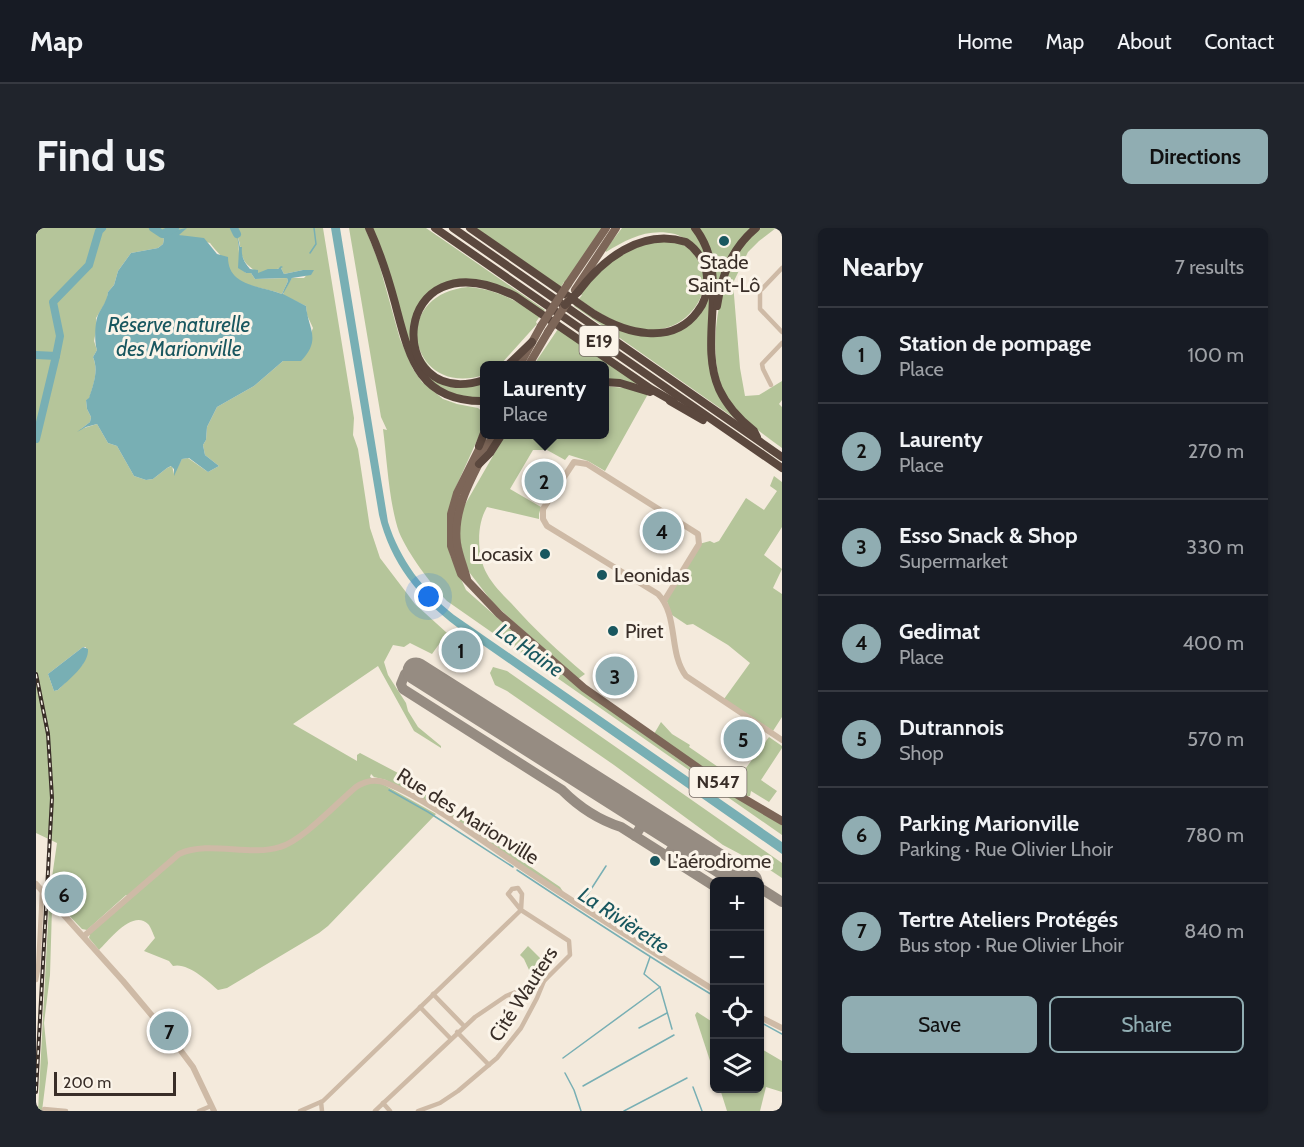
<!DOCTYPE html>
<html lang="en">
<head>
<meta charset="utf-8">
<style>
	:root { --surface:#171b24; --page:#20242c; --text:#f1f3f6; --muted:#9ea1a6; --line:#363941; --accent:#90adb2 }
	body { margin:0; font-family:Cabin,sans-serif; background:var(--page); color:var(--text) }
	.controls { position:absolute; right:18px; bottom:18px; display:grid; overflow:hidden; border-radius:9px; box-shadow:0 2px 4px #0004 }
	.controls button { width:54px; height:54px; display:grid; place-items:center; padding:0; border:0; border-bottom:2px solid var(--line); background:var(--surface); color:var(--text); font:30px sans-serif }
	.scale { position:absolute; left:18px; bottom:15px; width:122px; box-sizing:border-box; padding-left:6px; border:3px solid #392e28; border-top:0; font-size:16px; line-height:21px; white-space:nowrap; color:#392e28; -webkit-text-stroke:4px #fbf4e9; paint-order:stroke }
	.you { position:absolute; left:393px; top:369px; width:21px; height:21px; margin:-15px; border:4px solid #fff; border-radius:50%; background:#1a73e8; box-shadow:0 0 0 9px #1a73e833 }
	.badge { display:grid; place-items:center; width:39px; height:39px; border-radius:50%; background:var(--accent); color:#111; font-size:20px; font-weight:700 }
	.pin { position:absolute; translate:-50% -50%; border:3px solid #fff; box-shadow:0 2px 6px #0006 }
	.popup { position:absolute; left:444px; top:133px; width:129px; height:78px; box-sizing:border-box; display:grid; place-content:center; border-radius:9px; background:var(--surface); filter:drop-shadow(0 2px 4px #0005); font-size:20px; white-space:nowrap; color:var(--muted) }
	.popup b { font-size:22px; color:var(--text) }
	.popup::after { content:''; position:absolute; left:50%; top:100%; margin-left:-12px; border:12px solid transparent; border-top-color:var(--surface) }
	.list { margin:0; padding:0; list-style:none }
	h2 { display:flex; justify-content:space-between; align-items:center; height:78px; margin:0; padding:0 24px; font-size:26px }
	h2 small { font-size:20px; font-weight:400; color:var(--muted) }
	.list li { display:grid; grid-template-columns:39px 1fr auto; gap:18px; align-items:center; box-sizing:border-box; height:96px; padding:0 24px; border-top:2px solid var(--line) }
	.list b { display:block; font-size:22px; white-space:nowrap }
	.list p { margin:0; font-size:20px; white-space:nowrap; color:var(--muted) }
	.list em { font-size:20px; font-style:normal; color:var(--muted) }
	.actions { display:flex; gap:12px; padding:18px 24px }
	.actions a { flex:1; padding:14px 0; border:2px solid var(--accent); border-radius:9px; text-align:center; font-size:21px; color:var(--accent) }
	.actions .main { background:var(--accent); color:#111 }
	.icon { flex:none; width:33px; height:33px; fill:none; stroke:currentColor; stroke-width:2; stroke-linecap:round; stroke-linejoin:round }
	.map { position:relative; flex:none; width:746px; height:883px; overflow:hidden; border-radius:9px }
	header { display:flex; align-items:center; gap:36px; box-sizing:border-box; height:84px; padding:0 30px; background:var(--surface); border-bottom:2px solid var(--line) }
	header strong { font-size:28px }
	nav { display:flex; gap:33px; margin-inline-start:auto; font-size:21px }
	.intro { display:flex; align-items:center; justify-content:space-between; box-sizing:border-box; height:144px; padding:0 36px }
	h1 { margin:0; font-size:42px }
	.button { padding:15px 27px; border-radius:9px; background:var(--accent); color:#111; font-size:21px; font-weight:700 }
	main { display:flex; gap:36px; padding:0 36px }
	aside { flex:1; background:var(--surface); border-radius:9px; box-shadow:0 2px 4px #0004 }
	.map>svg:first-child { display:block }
</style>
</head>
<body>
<header>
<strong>Map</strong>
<nav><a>Home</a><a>Map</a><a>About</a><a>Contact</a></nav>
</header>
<div class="intro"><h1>Find us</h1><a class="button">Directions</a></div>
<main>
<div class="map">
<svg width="746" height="883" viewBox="0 0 746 883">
	<rect width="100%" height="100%" fill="#f4eadc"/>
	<g fill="#b5c59a" fill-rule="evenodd">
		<path d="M0,0H287L318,190L317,207L322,221L334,300L344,330L379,376L411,405L396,426L374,415L368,419L357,417L348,434L352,447L370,475L372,483L382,499L405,518V520L378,503L342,438L257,496L321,533V527L324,525L381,555L382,562L524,659L528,665L401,581L350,552L338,549L335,546L334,549L400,586L292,698L283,705L191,760L182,762C172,753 151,734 137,738L133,733L108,723L119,710C117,706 115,699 112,696C97,681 73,712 63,722L53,710L54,706L94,669L90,667L51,702L46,701L24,678L37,662L29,650L21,669L14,663L21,615L0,605ZM149,1L142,7L174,15C178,21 183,25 186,29C191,36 192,45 199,50C212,60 231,60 246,66L252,53L251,50L219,51L215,45H210L204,40L202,10C205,17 204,24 207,30C210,38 217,40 222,46L245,40L248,46L267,42H275L268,50H256L249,60L247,67L270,78L271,87L277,100L264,133H247L218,158L181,179L171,199L170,212L167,217L169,227L183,238L172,244L152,230L146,231L138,246L136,238L131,240L117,251L110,252L98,248L81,218L72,215L61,196L45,201L54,194L55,189L51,181L50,172L53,171C57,157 63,144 57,129L61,122L58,113L61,98L60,90L71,72L72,64L78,57L82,43L95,25L122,20L127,16L128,11L124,7L134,3ZM47,419H50L47,436L22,462L18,463L12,446Z"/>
		<path d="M313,0H329L342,32L364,111L377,141L386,154L407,171L421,176L442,180L448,185V197L419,261L411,293L414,327L430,362L518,440L549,464L676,555L746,597V607L411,373C395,356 372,326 363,304C353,275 351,232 347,201L351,202L345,189Z"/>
		<path d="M336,0H390L509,82L507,84L433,53L389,70L375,114L404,153L448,154V171L429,170L399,158L379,132Z"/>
		<path d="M440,0H566L530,55L528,54L525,59Z"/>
		<path d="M586,0H656L664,12L673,35L675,142L701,192L538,78L539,76L570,96L631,106L667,80L672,43C665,33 659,22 651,12C648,9 643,8 639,6C611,0 592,11 570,24L569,22Z"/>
		<path d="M663,0H718L680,60L675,23Z"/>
		<path d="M725,0H740L723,13L712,24L697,55L704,140L709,168L723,167L746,153V172L743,176L746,179V220C724,204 699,187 687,162C670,123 683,49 708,15C712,9 719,4 725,0Z"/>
		<path d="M629,9C636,12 644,14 650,19C689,46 660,103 614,102C587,101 564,86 543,71L546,67L544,65L573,30Z"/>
		<path d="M432,59C460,61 481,73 504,88L500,94L501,96L464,137L448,138V147C374,171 351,67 432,59Z"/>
		<path d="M522,101L602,156L568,152V138H497Z"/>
		<path d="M568,158L589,160L612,166L569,243L552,233L533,227L529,232L511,222H497L474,261L505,279L503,286V291L451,279C440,297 441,328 451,346C457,357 466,366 475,375C498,401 523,424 549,446L542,451L457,375L430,340L422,304L427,280L469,207L568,206Z"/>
		<path d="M738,248L746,254V299L728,327L746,341L737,360L746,366V489L737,503L688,471L714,435L692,417L657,396L651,397L636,387L630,371L663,316L674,313L678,315L683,313L710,270L728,282L741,263L734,258Z"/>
		<path d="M457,439L471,443L746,635V650L734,642L687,617L578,537L471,463L459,457L454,445Z"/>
		<path d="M625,494L636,506L654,517L653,519L701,552L733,509L746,518V520L725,552L741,563L733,574L715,563L714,568H710L618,506Z"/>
		<path d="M13,676L16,680L14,747L8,795L12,835L6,883H2Z"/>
		<path d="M492,718L510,736L506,740L511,746L506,752L499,755L488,731L484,727Z"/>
		<path d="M661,784L678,795V845L659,787Z"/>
		<path d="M724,820L746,833V864L730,859L724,883H691L684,861L724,860Z"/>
	</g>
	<g fill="#78afb4">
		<path d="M151,0L143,7L168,10L181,26L192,29C192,59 224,57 246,66L252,53L251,50H248L219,51L215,45H210L202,40L203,21L201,6L204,19H206C205,29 208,34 214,41L222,42V45L232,41H242L245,38L247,39L245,40L248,46L267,42H278L275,47L256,50L247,66L270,78C272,101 286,111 265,133H247L218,158L181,179L171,199L170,212L167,217L169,227L183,238L172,244L153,230L146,231L138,248V241L135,238L131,240L117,251L110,252L98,248L81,218L72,215L61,196L50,199L41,204L54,194L55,189L51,181L50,172L53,170C57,157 63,143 57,129L61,122C58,114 59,94 62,87C66,79 71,73 72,64L78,57L82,43L95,25L122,20L127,16L128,11L124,7L134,3Z"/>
		<path d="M295,0H304L352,294C364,332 387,362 418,387L746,614V626L421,399C383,370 354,334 343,287Z"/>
		<path d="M47,419L52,421C53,437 32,452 22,462L18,463L12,446Z"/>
	</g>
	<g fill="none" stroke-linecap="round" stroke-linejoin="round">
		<g stroke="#78afb4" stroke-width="1.5">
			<path d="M274,25L280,16L278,0"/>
			<path d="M353,562L392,584L477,639"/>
			<path d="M481,642C546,685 611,728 678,768"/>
			<path d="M550,669L570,638"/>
			<path d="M614,729L608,746L624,759L636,801"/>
			<path d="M724,794L746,806"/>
			<path d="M603,800L631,785"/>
			<path d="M527,830L624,759"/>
			<path d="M529,845L538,862L545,883"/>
			<path d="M547,858L638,807"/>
			<path d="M657,859L666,883"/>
			<path d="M588,883L651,850"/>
		</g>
		<g stroke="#78afb4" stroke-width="8">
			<path d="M117,0L126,6L139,0"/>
			<path d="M198,0L201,6"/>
			<path d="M0,127L20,128L24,108L17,74L53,37L63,3L66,0"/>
			<path d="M0,211L20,128"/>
		</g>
		<g stroke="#968c82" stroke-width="10">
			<path d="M380,443L376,442L369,446L365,456L367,461L526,562C542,578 563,592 585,599L678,658"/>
			<path d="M599,608L611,589"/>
			<path d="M631,628L644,609"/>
			<path d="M724,660L746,674"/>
		</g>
		<path stroke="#968c82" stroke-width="27" d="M380,443L713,654"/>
		<g stroke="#cebaa6" stroke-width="4.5">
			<path d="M746,40L724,63V81L746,104"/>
			<path d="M735,157L727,141L726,136L746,115"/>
			<path d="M0,752L2,742L6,663"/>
			<path d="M397,766L428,798"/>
			<path d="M384,779L415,811"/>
			<path d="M421,804L453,837"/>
			<path d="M285,874L286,883"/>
			<path d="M347,875L354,883"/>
			<path d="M8,883V881L30,883"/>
			<path d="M163,883L175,878"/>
			<path d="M264,883L287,873L485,682L472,666L476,661L482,660L486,666L485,682L533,713L534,727L508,753L501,770L485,800L461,830L422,863L404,875L382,883"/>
			<path d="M339,883L439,789L470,768L508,753"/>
		</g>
		<g stroke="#cebaa6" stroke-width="6">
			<path d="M628,373L663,316L662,306L551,236L538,234L507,281V291L511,298L622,366C643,388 632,424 650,448L746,512"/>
			<path d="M0,656L87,753L139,815L157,839L178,883"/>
			<path d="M48,708L143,626C174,612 212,629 244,619C266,613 301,575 320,559C329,553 340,551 350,555C393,572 443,611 482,637C546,680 612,721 678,762"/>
			<path d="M724,789L746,800"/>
		</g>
		<g stroke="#7d6658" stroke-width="8">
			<path d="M532,56L570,0"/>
			<path d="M539,62L580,0"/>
			<path d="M483,138L505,98"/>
			<path d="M492,138L512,104"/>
			<path d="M447,213L421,265L415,286V318L425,346L463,386L548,460L695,563L746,593"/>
			<path d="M431,351C428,339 423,328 421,315C416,277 442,240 458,206"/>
		</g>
		<g stroke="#5b483e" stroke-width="8">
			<path d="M333,0C344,24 352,49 359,75C373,128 382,174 448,173"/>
			<path d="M399,0L746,240"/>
			<path d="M417,0L746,229"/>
			<path d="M434,0L558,86C589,105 636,119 662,83C669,74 672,61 671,49C670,35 662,22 650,14C605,0 566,32 542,64"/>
			<path d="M659,0C696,47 661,110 683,161C691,178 704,192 718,203L721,209"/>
			<path d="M681,78C686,47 695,21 720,0"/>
			<path d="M471,138L496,114"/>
			<path d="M448,152C347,185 352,5 479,68L615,161L638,174"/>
			<path d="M568,154L584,155L614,164"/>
			<path d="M634,173L667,192"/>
			<path d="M443,218L448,205"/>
			<path d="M443,236L454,225L466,206"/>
		</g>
		<g stroke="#392e28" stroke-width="4">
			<path id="rail" d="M0,446L12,506L16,570L0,864"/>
		</g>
		<use href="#rail" stroke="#fbf4e9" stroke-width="1.5" stroke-dasharray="4.5" stroke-linecap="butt"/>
		<g stroke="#7d6658" stroke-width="8">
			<path d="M505,98L532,56"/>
			<path d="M512,104L532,73"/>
		</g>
		<path stroke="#5b483e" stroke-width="8" d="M529,77L542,64"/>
	</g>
	<g fill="#19575f" stroke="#fbf4e9" stroke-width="2">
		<circle cx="688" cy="13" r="6"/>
		<circle cx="509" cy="326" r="6"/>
		<circle cx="566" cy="347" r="6"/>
		<circle cx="577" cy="403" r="6"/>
		<circle cx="619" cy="633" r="6"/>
	</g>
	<g text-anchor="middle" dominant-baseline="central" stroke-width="6" stroke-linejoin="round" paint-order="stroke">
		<g fill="#fbf4e9" stroke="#736962" stroke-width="1.5">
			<rect x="543.5" y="98" width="39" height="30" rx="4.5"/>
			<rect x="653.5" y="539" width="57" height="30" rx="4.5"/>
		</g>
		<g font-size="18" font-weight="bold" fill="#392e28">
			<text x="563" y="113">E19</text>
			<text x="682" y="554">N547</text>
		</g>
		<g font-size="20" fill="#392e28" stroke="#fbf4e9" text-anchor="start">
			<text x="688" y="34" text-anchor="middle">Stade<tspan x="688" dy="23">Saint-Lô</tspan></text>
			<text x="497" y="326" text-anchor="end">Locasix</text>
			<text x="578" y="347">Leonidas</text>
			<text x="589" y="403">Piret</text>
			<text x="631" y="633">L'aérodrome</text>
		</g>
		<g font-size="20" fill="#392e28" stroke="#fbf4e9">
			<text transform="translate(432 588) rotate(32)">Rue des Marionville</text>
			<text transform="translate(487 766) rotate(-57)">Cité Wauters</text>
		</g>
		<g font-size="21" font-style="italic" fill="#19575f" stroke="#fbf4e9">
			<text x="143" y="96">Réserve naturelle<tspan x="143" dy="24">des Marionville</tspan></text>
			<text transform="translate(494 422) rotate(35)">La Haine</text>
			<text transform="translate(588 692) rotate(33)">La Rivièrette</text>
		</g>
	</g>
</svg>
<div class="controls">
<button>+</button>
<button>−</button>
<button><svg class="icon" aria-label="locate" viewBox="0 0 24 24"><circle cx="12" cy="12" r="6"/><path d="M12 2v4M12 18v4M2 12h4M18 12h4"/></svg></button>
<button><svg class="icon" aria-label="layers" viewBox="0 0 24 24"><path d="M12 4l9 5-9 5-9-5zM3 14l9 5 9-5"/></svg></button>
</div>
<div class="scale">200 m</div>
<div class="you"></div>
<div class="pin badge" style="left:425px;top:422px">1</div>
<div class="pin badge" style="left:508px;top:253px">2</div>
<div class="popup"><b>Laurenty</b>Place</div>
<div class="pin badge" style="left:579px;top:448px">3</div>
<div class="pin badge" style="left:626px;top:303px">4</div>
<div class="pin badge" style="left:707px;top:511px">5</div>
<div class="pin badge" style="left:28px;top:666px">6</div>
<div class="pin badge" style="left:133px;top:803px">7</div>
</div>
<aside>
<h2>Nearby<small>7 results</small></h2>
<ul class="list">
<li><span class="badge">1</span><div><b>Station de pompage</b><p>Place</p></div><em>100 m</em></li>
<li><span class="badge">2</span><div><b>Laurenty</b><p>Place</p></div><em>270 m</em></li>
<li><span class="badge">3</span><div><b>Esso Snack &amp; Shop</b><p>Supermarket</p></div><em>330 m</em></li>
<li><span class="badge">4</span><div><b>Gedimat</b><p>Place</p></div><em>400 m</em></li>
<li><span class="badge">5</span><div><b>Dutrannois</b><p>Shop</p></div><em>570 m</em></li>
<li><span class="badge">6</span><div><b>Parking Marionville</b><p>Parking · Rue Olivier Lhoir</p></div><em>780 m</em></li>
<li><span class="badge">7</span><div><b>Tertre Ateliers Protégés</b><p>Bus stop · Rue Olivier Lhoir</p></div><em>840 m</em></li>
</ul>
<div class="actions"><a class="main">Save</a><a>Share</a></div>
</aside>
</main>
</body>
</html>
